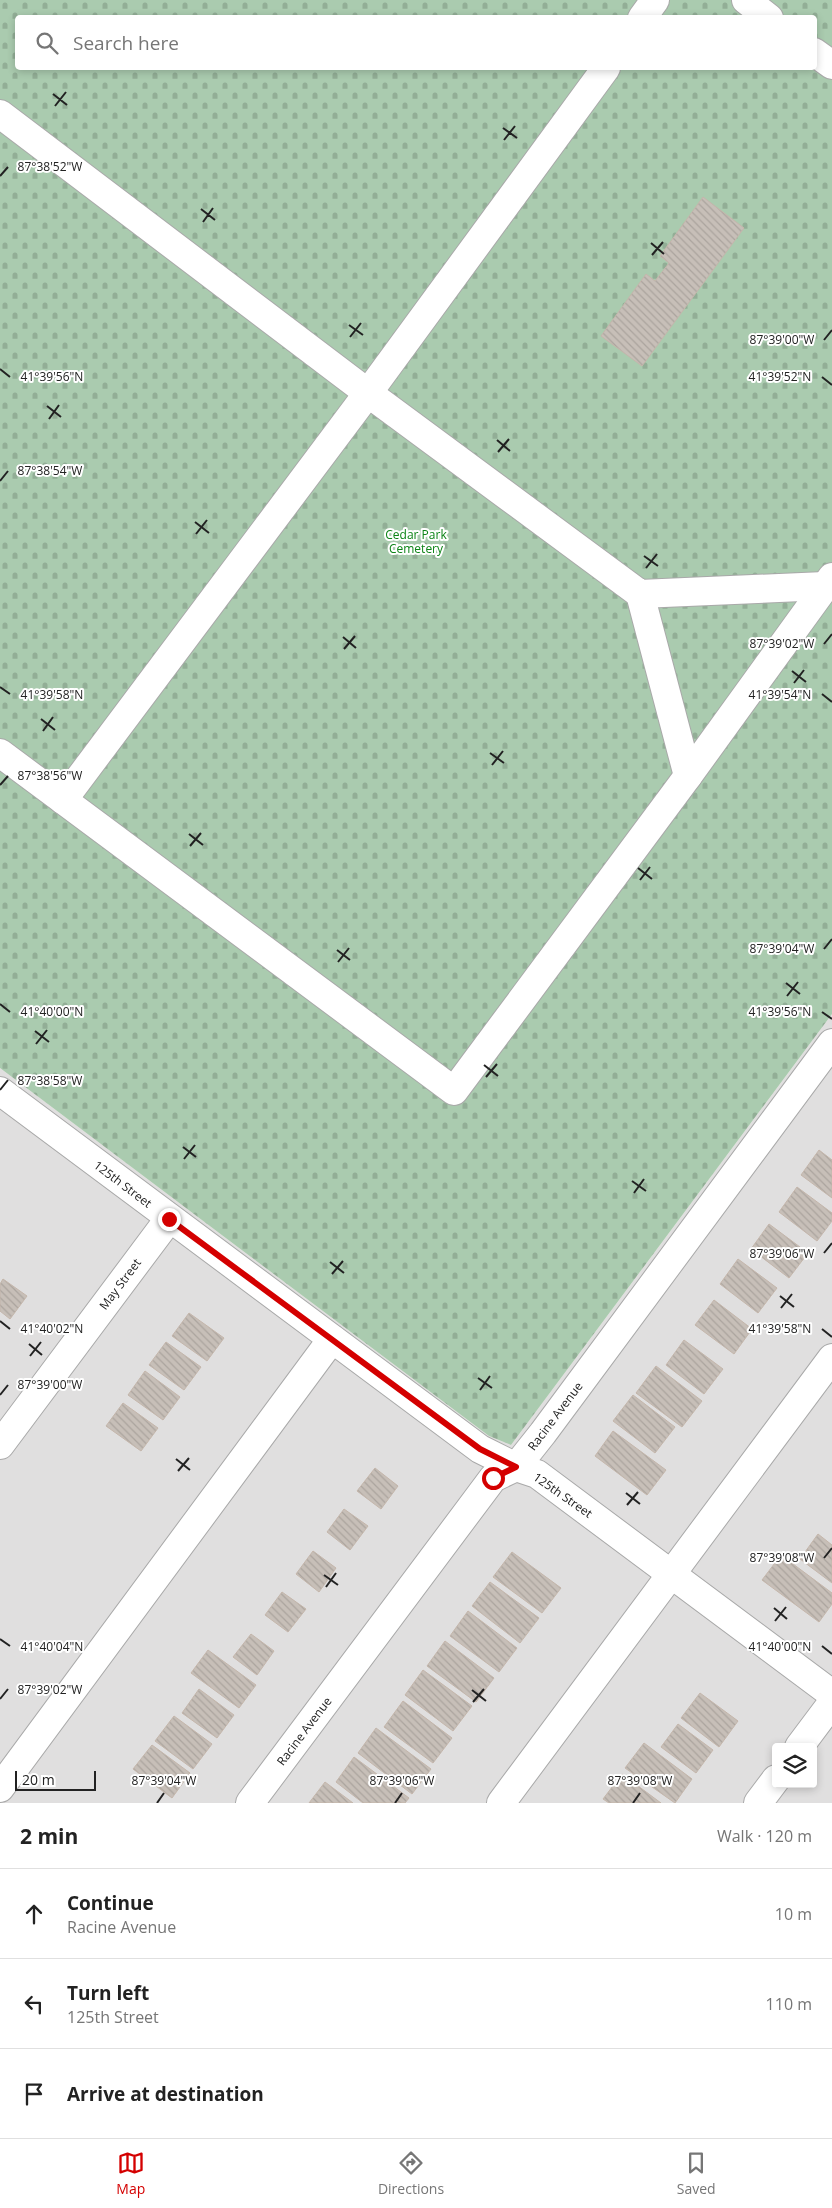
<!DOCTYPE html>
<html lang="en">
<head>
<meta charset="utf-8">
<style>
	:root { --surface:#fff; --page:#f2f2f2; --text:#222; --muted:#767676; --line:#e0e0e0; --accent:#d40000 }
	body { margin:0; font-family:"Open Sans",sans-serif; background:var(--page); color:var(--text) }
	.controls { position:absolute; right:15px; bottom:15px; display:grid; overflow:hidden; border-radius:5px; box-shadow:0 2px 8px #0003 }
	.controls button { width:45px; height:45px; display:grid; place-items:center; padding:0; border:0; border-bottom:1px solid var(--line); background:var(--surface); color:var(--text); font:25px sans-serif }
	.scale { position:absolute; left:15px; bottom:12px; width:81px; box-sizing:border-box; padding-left:5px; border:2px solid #222; border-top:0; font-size:14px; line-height:18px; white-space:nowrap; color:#222; -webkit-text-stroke:4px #fff; paint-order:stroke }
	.stop { position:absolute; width:15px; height:15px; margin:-11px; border:4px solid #d40000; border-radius:50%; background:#fff }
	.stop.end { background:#d40000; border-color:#fff; box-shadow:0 1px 5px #0008 }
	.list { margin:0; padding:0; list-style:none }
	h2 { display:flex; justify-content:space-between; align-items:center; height:65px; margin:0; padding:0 20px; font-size:21px }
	h2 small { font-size:16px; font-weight:400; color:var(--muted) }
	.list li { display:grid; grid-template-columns:32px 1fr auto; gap:15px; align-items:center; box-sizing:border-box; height:90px; padding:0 20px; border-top:1px solid var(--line) }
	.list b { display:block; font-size:19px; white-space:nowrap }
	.list p { margin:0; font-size:16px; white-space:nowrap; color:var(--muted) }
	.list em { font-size:16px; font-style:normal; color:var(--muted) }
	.icon { flex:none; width:28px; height:28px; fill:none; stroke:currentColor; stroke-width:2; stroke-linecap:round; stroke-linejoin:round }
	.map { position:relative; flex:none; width:832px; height:1803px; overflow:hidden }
	.search { position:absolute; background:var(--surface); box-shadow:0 2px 8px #0003; left:15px; right:15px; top:15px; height:55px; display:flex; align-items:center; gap:12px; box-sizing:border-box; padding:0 18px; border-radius:5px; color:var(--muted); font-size:19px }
	.sheet { height:335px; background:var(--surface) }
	nav { display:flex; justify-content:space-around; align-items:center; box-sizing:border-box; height:70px; border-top:1px solid var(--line); background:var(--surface); font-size:14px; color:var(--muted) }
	nav a { display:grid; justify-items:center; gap:2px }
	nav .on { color:var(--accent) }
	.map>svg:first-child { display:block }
</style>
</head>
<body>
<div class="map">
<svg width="832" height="1803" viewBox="0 0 832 1803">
	<defs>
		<pattern id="cemetery-stones" width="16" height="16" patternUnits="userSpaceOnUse" patternTransform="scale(1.25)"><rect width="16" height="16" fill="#aacbaf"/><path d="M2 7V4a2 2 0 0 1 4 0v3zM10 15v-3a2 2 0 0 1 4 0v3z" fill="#92ae96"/></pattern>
		<pattern id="building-back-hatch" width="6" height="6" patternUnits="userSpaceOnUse" patternTransform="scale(1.25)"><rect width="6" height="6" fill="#c7bfb8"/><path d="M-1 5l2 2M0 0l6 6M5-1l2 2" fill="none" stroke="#aba49e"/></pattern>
	</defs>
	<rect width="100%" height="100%" fill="#f2efe9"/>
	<path fill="#e0dfdf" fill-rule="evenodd" d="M832,1014V1803H0V1068L489,1436L511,1445ZM776,1747H813V1784H776Z"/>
	<path fill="url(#cemetery-stones)" fill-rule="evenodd" d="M0,0H832V1014L511,1445L489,1436L0,1068ZM18,18H814V68H18Z"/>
	<g fill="url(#building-back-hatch)" stroke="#c4b6ab">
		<path d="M703,197L744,228L642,366L601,336L646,274L655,281L669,263L660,256Z"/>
		<path d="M819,1150L832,1160V1198L801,1175Z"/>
		<path d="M797,1187L832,1213V1221L817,1241L779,1212Z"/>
		<path d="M769,1224L808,1253L789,1278L751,1249Z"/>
		<path d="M738,1259L777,1288L758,1313L720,1284Z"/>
		<path d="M3,1279L27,1296L10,1319L0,1311V1284Z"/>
		<path d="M714,1300L752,1329L734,1354L695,1325Z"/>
		<path d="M189,1313L224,1338L207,1361L172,1336Z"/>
		<path d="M684,1340L723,1369L704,1394L666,1365Z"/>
		<path d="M166,1342L201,1367L184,1390L149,1365Z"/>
		<path d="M656,1366L702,1401L682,1427L636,1393Z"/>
		<path d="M145,1371L180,1397L163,1420L128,1395Z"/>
		<path d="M633,1395L675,1427L655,1453L613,1421Z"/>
		<path d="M123,1403L158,1428L141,1451L106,1426Z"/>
		<path d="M613,1431L666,1470L647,1495L595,1456Z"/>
		<path d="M375,1468L398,1486L381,1509L357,1491Z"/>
		<path d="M344,1509L368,1526L350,1550L327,1532Z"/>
		<path d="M818,1534L832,1545V1583L800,1559Z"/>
		<path d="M313,1551L336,1568L319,1592L296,1574Z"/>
		<path d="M512,1552L561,1588L542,1613L493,1577Z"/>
		<path d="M781,1555L832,1593V1604L819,1622L762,1580Z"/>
		<path d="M490,1582L539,1618L520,1643L472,1606Z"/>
		<path d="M282,1592L306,1609L288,1632L265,1615Z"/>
		<path d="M468,1611L517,1648L499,1672L450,1636Z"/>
		<path d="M251,1634L274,1651L257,1675L233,1657Z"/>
		<path d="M445,1641L494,1678L476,1702L427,1666Z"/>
		<path d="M208,1650L256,1685L239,1708L191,1673Z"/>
		<path d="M423,1670L472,1706L453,1731L405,1695Z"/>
		<path d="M199,1689L234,1715L217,1738L182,1713Z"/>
		<path d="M700,1693L738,1721L719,1747L681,1718Z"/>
		<path d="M403,1701L452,1738L433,1763L384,1727Z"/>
		<path d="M174,1716L212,1744L193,1769L155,1741Z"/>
		<path d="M678,1724L713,1750L696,1773L661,1747Z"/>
		<path d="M376,1728L431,1769L412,1794L358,1753Z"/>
		<path d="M644,1743L692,1779L675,1803L625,1768Z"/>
		<path d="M152,1745L190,1773L172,1798L133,1769Z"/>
		<path d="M354,1757L409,1798L405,1803H363L336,1782Z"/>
		<path d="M622,1774L661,1803H609L603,1799Z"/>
		<path d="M325,1782L353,1803H309Z"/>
	</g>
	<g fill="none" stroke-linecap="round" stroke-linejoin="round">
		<g stroke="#a9a9a9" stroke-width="30">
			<g id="minor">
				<path d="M746,0L769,18"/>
				<path d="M642,18L655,0"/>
				<path d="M814,52L832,65"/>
				<path d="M0,114L368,393L640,594L825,586"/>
				<path d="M640,594L688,776"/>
				<path d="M0,753L454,1091L688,776L832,577"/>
				<path d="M63,800L368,393L606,68"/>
				<path d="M0,1091L480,1449L516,1467L537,1474L832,1694"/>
				<path d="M0,1445L169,1219"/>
				<path d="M799,1747L832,1703"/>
				<path d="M0,1788L332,1339"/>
				<path d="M250,1803L493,1478L516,1467L543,1433L832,1043"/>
				<path d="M501,1803L832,1358"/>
				<path d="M758,1803L776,1779"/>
			</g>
		</g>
		<use href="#minor" stroke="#fff" stroke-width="28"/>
	</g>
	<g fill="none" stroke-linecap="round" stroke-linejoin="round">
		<path stroke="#d40000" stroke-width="6" d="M169,1219L480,1449L516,1467L493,1478"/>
	</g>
	<path fill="none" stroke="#222" stroke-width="2" d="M53,94L67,105M55,106L66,92M503,128L517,138M504,140L515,126M0,176L8,167M201,209L215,220M203,222L213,208M651,243L664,254M652,255L663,242M349,325L363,335M350,337L361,323M824,340L832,330M0,369L10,377M822,377L832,385M47,406L61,417M49,419L59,405M497,440L510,451M498,452L509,439M0,481L8,471M195,522L209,533M196,534L207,520M644,556L658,566M646,568L657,554M343,637L356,648M824,644L832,634M344,649L355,636M792,671L806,682M794,683L804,670M0,687L10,694M822,694L832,702M41,719L55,730M43,731L53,717M490,753L504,763M492,765L503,751M0,785L8,776M189,834L203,845M190,846L201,833M638,868L652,879M640,880L650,867M824,949L832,939M337,950L350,960M338,962L349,948M786,983L800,994M787,996L798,982M0,1004L10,1012M822,1012L832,1019M35,1031L49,1042M36,1044L47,1030M484,1065L498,1076M486,1077L497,1064M0,1090L8,1080M183,1147L196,1157M184,1159L195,1145M632,1181L646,1191M634,1193L644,1179M824,1253L832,1243M330,1262L344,1273M332,1274L343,1261M780,1296L794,1307M781,1308L792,1294M0,1321L10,1329M822,1329L832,1337M29,1344L42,1355M30,1356L41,1342M478,1378L492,1388M480,1390L490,1376M0,1395L8,1385M176,1459L190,1470M178,1471L189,1458M626,1493L640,1504M627,1505L638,1492M824,1558L832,1548M324,1575L338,1585M326,1587L336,1573M774,1608L787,1619M775,1621L786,1607M0,1639L10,1646M822,1646L832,1654M472,1690L486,1701M0,1699L8,1689M473,1702L484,1689M157,1803L164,1793M395,1803L402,1793M633,1803L640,1793"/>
	<g text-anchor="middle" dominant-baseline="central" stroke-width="4" stroke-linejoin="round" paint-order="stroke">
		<g font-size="12" fill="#0c8416" stroke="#fff">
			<text x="416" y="534">Cedar Park<tspan x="416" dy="14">Cemetery</tspan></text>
		</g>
		<g font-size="12" fill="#222" stroke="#fff">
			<text transform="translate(123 1184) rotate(37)">125th Street</text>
			<text transform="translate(120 1284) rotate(-53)">May Street</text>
			<text transform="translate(555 1416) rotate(-53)">Racine Avenue</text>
			<text transform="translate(563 1495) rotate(35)">125th Street</text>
			<text transform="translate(304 1731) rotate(-53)">Racine Avenue</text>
		</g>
	</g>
	<g font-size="12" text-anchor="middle" fill="#222" stroke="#fff" stroke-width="4" stroke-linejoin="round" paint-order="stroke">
		<text x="50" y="171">87°38'52"W</text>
		<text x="782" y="344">87°39'00"W</text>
		<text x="780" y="381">41°39'52"N</text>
		<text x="52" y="381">41°39'56"N</text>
		<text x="50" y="475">87°38'54"W</text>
		<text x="782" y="648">87°39'02"W</text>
		<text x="780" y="699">41°39'54"N</text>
		<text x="52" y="699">41°39'58"N</text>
		<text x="50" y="780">87°38'56"W</text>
		<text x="782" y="953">87°39'04"W</text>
		<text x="780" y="1016">41°39'56"N</text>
		<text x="52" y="1016">41°40'00"N</text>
		<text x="50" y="1085">87°38'58"W</text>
		<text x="782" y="1258">87°39'06"W</text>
		<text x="780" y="1333">41°39'58"N</text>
		<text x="52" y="1333">41°40'02"N</text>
		<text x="50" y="1389">87°39'00"W</text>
		<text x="782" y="1562">87°39'08"W</text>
		<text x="780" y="1651">41°40'00"N</text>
		<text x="52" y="1651">41°40'04"N</text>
		<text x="50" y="1694">87°39'02"W</text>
		<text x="164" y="1785">87°39'04"W</text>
		<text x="402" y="1785">87°39'06"W</text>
		<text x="640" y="1785">87°39'08"W</text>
	</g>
</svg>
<div class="controls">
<button><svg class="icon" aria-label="layers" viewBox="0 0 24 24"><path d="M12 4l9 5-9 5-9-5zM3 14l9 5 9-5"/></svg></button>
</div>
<div class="scale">20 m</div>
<div class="stop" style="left:493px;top:1478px"></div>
<div class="stop end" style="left:169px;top:1219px"></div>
<div class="search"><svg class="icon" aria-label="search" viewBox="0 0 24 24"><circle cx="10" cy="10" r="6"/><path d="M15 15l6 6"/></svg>Search here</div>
</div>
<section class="sheet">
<h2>2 min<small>Walk · 120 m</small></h2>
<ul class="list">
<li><svg class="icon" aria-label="ahead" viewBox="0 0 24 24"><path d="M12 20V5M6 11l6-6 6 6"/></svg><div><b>Continue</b><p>Racine Avenue</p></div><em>10 m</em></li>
<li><svg class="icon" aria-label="left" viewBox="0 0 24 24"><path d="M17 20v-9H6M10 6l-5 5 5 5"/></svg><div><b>Turn left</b><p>125th Street</p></div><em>110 m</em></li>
<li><svg class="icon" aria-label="arrive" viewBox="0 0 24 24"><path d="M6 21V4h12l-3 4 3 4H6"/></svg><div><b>Arrive at destination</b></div></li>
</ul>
</section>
<nav>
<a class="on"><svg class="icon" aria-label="map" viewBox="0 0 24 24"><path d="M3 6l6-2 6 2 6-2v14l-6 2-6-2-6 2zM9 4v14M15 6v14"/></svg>Map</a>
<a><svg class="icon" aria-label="directions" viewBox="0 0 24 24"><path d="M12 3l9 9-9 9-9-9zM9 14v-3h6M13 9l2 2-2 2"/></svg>Directions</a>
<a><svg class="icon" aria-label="saved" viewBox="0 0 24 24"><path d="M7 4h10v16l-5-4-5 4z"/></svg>Saved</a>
</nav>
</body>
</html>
